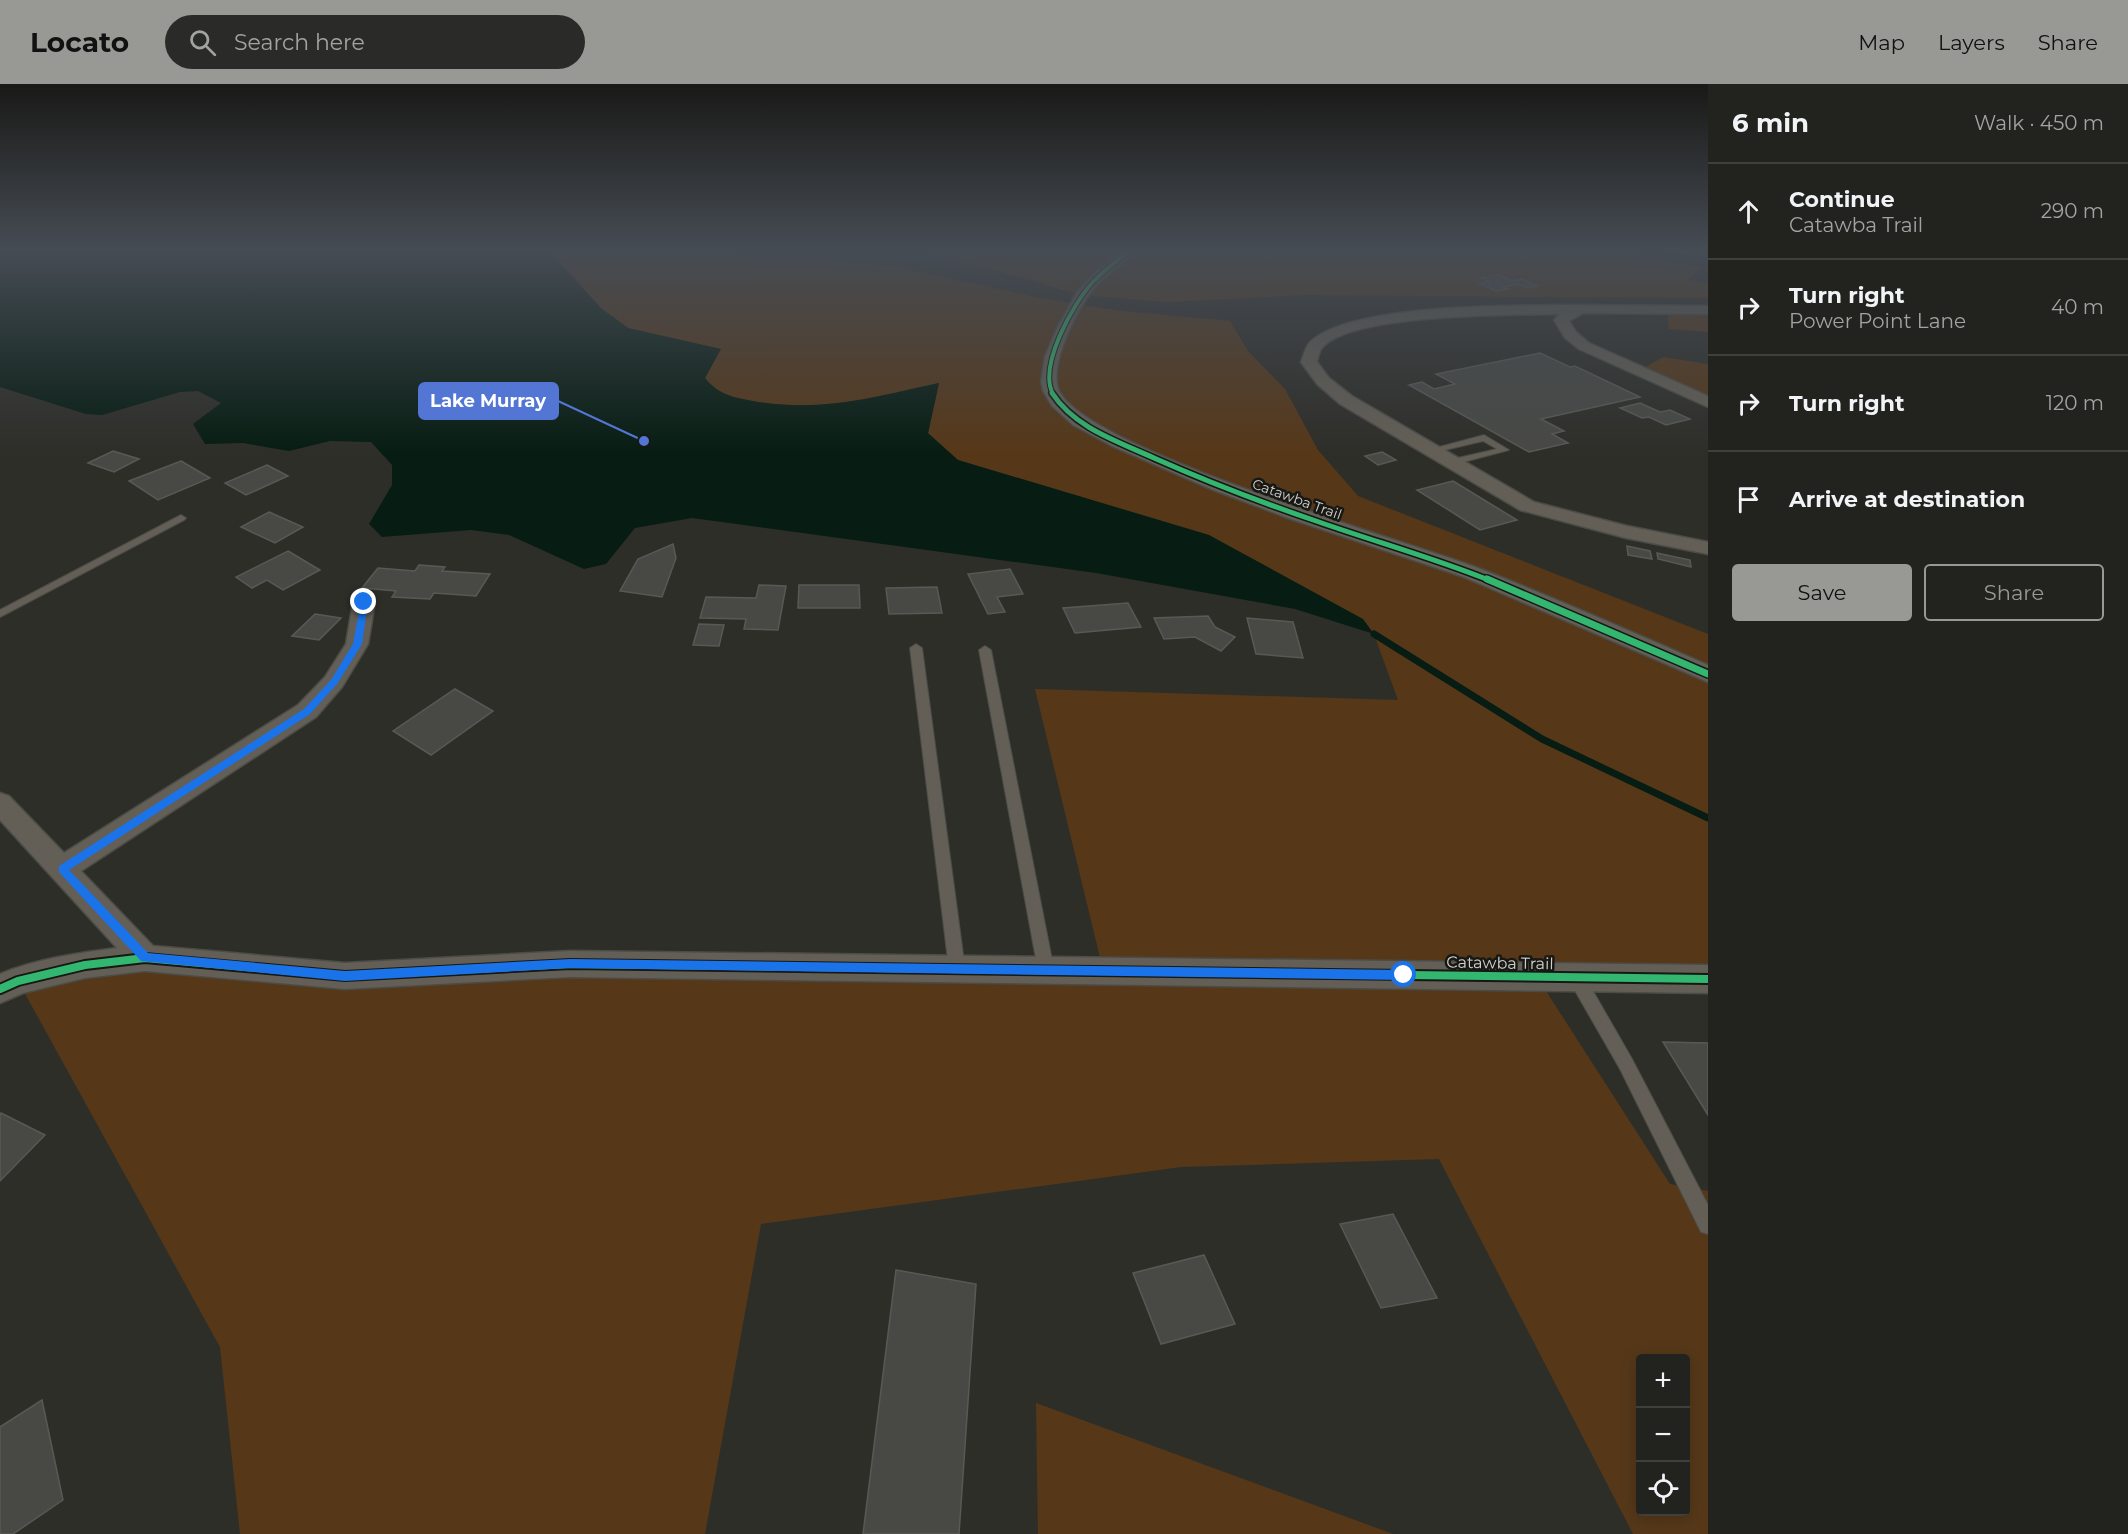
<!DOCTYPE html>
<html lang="en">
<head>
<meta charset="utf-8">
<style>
	:root { --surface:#22221f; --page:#2a2a28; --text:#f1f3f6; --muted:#a2a4a4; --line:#3f3f3d; --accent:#989994 }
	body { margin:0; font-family:Montserrat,sans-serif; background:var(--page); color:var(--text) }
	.controls { position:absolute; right:18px; bottom:18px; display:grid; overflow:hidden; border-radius:6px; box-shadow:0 3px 15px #0003 }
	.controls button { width:54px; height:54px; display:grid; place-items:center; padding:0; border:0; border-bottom:2px solid var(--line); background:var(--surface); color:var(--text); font:30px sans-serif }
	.stop { position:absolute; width:18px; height:18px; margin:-14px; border:4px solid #1a73e8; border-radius:50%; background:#fff }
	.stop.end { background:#1a73e8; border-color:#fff; box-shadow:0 2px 6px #0008 }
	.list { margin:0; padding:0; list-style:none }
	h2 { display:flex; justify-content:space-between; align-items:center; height:78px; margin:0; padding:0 24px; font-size:26px }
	h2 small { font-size:20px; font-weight:400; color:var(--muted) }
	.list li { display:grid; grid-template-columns:39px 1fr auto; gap:18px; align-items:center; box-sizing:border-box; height:96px; padding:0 24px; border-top:2px solid var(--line) }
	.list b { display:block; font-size:22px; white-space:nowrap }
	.list p { margin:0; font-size:20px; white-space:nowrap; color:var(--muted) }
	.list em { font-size:20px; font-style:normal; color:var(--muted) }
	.actions { display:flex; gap:12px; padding:18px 24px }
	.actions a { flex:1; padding:14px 0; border:2px solid var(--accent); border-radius:6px; text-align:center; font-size:21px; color:var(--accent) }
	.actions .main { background:var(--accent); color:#111 }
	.icon { flex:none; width:33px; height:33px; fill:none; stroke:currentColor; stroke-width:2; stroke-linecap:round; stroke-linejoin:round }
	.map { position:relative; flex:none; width:1708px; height:1450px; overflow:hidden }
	header { display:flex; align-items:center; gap:36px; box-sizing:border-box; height:84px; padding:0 30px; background:var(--accent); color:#111 }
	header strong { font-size:28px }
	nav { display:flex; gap:33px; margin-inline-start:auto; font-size:21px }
	.search { width:420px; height:54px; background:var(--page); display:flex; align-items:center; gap:15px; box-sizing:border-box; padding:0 21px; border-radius:33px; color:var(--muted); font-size:22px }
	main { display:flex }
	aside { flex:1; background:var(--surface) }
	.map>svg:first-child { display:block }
</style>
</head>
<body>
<header>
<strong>Locato</strong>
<div class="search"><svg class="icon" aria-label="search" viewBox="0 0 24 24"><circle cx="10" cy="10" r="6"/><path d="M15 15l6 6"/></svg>Search here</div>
<nav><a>Map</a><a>Layers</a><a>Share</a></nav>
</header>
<main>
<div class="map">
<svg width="1708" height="1450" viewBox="0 0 1708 1450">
	<rect width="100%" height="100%" fill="#2e2e29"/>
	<g fill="#563819" fill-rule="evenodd">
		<path d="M547,165H709L746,173L894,182L1044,215L1122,227L1230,237L1248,267L1285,305L1318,366L1358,412L1708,550V895L1537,893L1670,1100L1708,1107V1450H1633L1439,1075L1181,1083L761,1140L705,1450H240L220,1263L18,897L85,881L345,892L1103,886L1035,605L1398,616L1374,550L1209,451L958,376L928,350L939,299C874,313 825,328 758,318C737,314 719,312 705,294L720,265L628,244L602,225ZM1640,1274H1686V1428H1640Z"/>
		<path d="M917,165H1616L1648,176L1701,183L1688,196L1708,200V214L1304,211L1167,218L1082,211Z"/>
		<path d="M1667,226H1708V248L1669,245Z"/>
		<path d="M1663,273L1708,280V318L1639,287Z"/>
		<path d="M1036,1319L1393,1450H1038Z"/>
	</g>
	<path fill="#071d13" d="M0,165H547L602,225L628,244L721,265L705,294C719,312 737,314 758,318C825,328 874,313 939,299L928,349L958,376L1209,451L1363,535L1374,550L1295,525L1096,489L692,434L635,444L606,480L584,485L509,451L471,446L382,453L369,440L392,401V381L371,358L330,357L289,367L243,359L205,360L193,340L221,319L198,307L180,308L102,331L86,330L0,303Z"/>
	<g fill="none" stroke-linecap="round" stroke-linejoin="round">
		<path stroke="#071d13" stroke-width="7" d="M1374,550L1542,655L1708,734"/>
	</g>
	<g fill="#484945" stroke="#585955" stroke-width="1.5">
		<path d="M1499,191L1513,197L1522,195L1537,202L1527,204L1519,200L1503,203L1508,205L1496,207L1479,199L1489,198L1481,194Z"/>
		<path d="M1540,269L1570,283L1575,282L1640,313L1541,335L1564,347L1552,350L1568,359L1529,368L1409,301L1422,298L1434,305L1455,300L1436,290Z"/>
		<path d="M1640,319L1660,328L1670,326L1690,335L1666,341L1649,333L1642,334L1620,324Z"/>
		<path d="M113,367L139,375L114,388L88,379Z"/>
		<path d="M1382,368L1396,376L1378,381L1365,372Z"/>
		<path d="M181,377L210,394L158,416L129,397Z"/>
		<path d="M267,381L288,392L246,411L225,399Z"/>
		<path d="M1453,397L1517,436L1480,446L1417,406Z"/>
		<path d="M269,428L303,443L275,459L241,443Z"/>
		<path d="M673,460L676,474L662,513L620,507L638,475Z"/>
		<path d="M1627,462L1650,467L1652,475L1628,471Z"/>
		<path d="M288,467L320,486L283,506L267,496L252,504L236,493Z"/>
		<path d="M1657,469L1690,476L1691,483L1658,475Z"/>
		<path d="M419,481L445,483L442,487L490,490L476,512L434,509L430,515L392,513L396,507L362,504L378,484L415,487Z"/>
		<path d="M1010,485L1023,510L997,513L1005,528L988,530L968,490Z"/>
		<path d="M759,501L786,502L778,546L744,545L746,535L700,534L706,513L756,514Z"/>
		<path d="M799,501H859L860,524H798Z"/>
		<path d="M937,503L942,529L889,530L886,504Z"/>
		<path d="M1128,519L1141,543L1075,549L1063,524Z"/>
		<path d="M315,530L341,534L319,556L292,552Z"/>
		<path d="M1208,532L1215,543L1235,553L1221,567L1195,553L1164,555L1154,534Z"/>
		<path d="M1247,534L1293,538L1303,574L1256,570Z"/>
		<path d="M699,540L724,541L719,562L693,561Z"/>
		<path d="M455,605L493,627L431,671L393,647Z"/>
		<path d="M1663,958L1708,959V1031Z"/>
		<path d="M1,1029L45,1051L0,1097V1030Z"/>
		<path d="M1393,1130L1437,1214L1381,1224L1340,1140Z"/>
		<path d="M1204,1171L1235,1240L1161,1260L1133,1189Z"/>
		<path d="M896,1186L976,1200L959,1450H863Z"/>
		<path d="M42,1316L63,1416L13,1450H0V1343Z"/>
	</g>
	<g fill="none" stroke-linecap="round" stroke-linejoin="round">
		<g stroke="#4b4b47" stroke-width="2">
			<g id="lane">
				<path d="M1663,165H1702L1688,170Z"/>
				<path d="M1484,351L1509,366L1452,381L1449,380V376L1497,365L1483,357L1432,369L1428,366Z"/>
				<path d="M181,431L186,434L184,436L0,533V526Z"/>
				<path d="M916,560L922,564L965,885L962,890L957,892L952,890L949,885L910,564Z"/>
				<path d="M985,562L991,566L1054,886L1052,891L1046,893L1040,891L1038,886L979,566Z"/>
				<path d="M1576,886L1582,888L1632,975L1708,1121V1150L1701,1148L1620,985L1570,898L1568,893L1570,888Z"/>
			</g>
		</g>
		<g stroke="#4b4b47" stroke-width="3">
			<g id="street">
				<path d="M1124,165H1138C1126,179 1110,188 1097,201C1079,221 1050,277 1058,304C1077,363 1410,458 1478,484C1556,514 1632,548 1708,581V598L1464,493L1288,434L1211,405L1112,362L1073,341L1052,322L1043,307L1041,298L1045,272L1057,244L1077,208L1094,189Z"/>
				<path d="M1565,221L1708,222V230L1583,229L1569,237L1576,248L1589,259L1708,312V323L1579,265L1565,254L1554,236L1560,230C1514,231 1348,229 1321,265C1319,268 1318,274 1317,278L1329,294L1352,312L1534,418L1627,442L1708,458V470L1626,454L1520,426L1340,320L1317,300L1301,278C1304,271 1305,263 1311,257C1354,220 1506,222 1565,221Z"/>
				<path d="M364,511L372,513L375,518L368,560L342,603L316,633L81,787L153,862L345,879L570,867L1708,881V909L570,893L345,905L145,887L85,894L23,909L0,919V890C36,875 78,869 117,864L0,736V709L9,712L64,769L298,621L325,593L346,560L353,518L356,513Z"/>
			</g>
		</g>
		<use href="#lane" fill="#635f56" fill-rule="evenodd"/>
		<use href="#street" fill="#635f56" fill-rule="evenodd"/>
		<g stroke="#171713" stroke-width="6">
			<path id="cycleway-far3" d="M1053,310C1038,282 1073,220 1092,199C1104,186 1118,176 1132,165"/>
		</g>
		<g stroke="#171713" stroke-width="8">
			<path id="cycleway-far2" d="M1052,309C1075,344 1117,357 1154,374C1208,398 1263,419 1319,438C1376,458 1434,474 1491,497"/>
		</g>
		<g stroke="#171713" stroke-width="10">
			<path id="cycleway-far1" d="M1487,495L1708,590"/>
		</g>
		<g stroke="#171713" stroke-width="12">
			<path id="cycleway" d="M0,905L18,897L85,881L145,874L345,892L570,880L1708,895"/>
		</g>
		<use href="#cycleway-far3" stroke="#33b770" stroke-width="4"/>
		<use href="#cycleway-far2" stroke="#33b770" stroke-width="5"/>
		<use href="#cycleway-far1" stroke="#33b770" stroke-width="7"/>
		<use href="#cycleway" stroke="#33b770" stroke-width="8"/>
	</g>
	<linearGradient id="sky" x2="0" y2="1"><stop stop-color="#191917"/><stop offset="0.45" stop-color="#464c54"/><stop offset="1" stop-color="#464c54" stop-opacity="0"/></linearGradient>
	<rect width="1708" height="368" fill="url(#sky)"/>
	<path fill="#1a73e8" d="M361,517L368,518L362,560L337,600L310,630L69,786L148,869L345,887L570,875L1404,886L1409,891L1404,896L570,884L345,897L141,877L59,788V782L304,625L331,596L353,560Z"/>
	<g text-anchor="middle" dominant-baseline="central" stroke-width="5" stroke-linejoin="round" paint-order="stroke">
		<g font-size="14" fill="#d1d2cd" stroke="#171713">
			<text transform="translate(1297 415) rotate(20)">Catawba Trail</text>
		</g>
		<g font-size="16" fill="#d1d2cd" stroke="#171713">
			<text transform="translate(1500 879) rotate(1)">Catawba Trail</text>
		</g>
	</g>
	<path fill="none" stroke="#5376d5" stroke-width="2" d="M644 357L558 317"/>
	<circle fill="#5376d5" stroke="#171713" stroke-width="2" cx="644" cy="357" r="6"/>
	<rect fill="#5376d5" stroke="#5376d5" stroke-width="2" x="419" y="299" width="139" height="36" rx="6"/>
	<g font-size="18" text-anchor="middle" font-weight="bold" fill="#fff">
		<text x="488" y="323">Lake Murray</text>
	</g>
</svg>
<div class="controls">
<button>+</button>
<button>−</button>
<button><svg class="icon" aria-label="locate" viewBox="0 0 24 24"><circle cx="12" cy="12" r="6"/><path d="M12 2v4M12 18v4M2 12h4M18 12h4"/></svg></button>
</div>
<div class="stop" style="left:1404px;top:891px"></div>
<div class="stop end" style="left:364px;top:518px"></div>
</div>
<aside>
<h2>6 min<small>Walk · 450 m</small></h2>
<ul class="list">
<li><svg class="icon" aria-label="ahead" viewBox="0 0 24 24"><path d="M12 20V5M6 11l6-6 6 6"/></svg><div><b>Continue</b><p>Catawba Trail</p></div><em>290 m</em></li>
<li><svg class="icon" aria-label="right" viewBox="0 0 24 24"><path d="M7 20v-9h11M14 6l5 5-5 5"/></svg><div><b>Turn right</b><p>Power Point Lane</p></div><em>40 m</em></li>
<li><svg class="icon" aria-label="right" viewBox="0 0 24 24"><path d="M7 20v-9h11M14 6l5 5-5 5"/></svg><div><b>Turn right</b></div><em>120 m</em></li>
<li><svg class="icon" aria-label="arrive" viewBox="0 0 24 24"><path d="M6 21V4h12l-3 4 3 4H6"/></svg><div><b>Arrive at destination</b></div></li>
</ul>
<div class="actions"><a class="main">Save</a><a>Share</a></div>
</aside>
</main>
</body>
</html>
